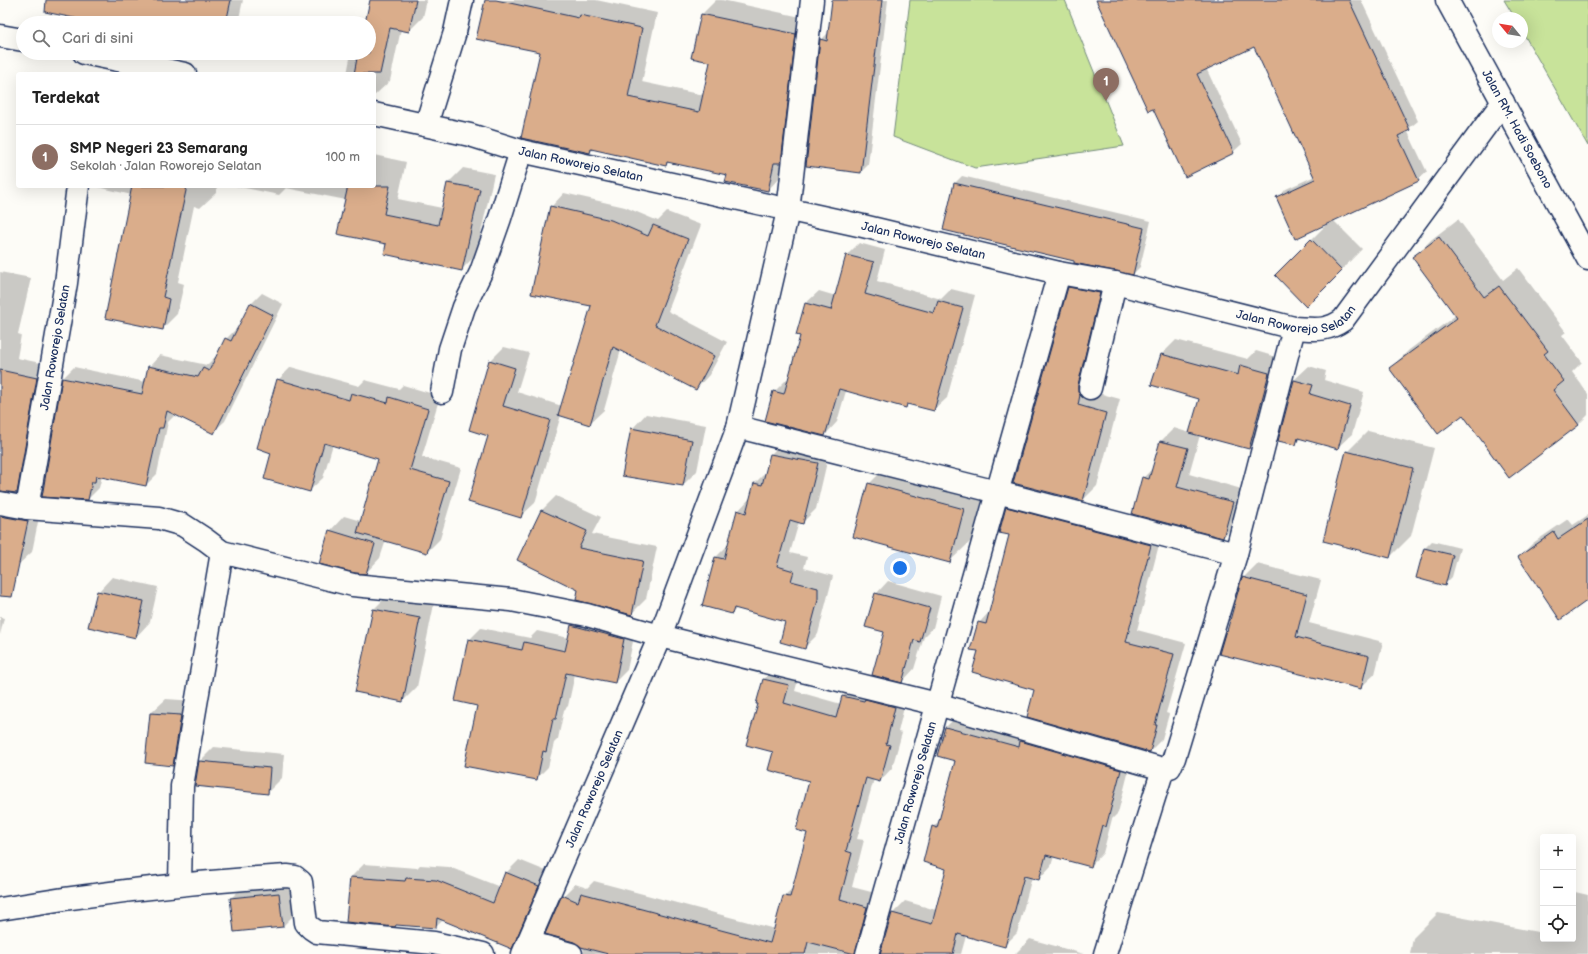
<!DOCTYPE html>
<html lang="id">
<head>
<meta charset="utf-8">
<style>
	:root { --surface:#fff; --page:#f2f2f2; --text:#222; --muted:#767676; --line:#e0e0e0; --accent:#d93025 }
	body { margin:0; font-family:"Balsamiq Sans",sans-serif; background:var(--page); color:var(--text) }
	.controls { position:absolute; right:12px; bottom:12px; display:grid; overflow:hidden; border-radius:4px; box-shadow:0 4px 16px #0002 }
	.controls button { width:36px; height:36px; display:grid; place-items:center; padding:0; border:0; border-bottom:1px solid var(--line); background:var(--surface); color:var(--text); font:20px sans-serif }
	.compass { position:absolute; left:1492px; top:12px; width:36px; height:36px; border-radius:50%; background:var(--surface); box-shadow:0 4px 16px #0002; rotate:300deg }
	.you { position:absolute; left:900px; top:568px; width:14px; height:14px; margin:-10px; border:3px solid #fff; border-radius:50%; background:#1a73e8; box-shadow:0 0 0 6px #1a73e833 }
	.badge { display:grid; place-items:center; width:26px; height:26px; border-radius:50%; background:var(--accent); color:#fff; font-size:13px; font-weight:700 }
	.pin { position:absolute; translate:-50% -33px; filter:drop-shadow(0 1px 2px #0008) }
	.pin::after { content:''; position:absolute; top:21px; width:14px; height:12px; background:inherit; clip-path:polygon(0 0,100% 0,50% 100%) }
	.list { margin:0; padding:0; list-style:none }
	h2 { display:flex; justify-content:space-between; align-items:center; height:52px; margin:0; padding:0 16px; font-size:17px }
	h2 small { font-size:13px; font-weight:400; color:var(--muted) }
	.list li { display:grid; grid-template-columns:26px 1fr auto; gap:12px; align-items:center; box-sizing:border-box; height:64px; padding:0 16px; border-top:1px solid var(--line) }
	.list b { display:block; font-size:15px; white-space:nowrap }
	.list p { margin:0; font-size:13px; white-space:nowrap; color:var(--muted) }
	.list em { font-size:13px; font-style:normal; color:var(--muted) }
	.icon { flex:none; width:22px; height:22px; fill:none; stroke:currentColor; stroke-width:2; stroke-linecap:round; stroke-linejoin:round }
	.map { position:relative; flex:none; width:1588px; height:954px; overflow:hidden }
	.search { position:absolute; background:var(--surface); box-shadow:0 4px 16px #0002; left:16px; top:16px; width:360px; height:44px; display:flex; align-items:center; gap:10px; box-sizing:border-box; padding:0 14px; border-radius:22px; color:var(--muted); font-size:15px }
	.panel { position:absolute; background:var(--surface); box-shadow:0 4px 16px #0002; left:16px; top:72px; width:360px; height:116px; border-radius:4px }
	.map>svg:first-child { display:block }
</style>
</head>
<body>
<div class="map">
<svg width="1588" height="954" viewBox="0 0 1588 954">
	<rect width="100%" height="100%" fill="#fdfcf7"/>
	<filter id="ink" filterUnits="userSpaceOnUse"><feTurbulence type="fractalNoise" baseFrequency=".025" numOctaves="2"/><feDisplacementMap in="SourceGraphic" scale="8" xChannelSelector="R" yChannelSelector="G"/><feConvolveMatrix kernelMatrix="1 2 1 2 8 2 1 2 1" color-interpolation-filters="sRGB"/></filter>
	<g filter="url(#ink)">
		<g fill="#c8e39a" stroke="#72897c">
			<path d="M910,0H1065L1124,146L975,168L893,137Z"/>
			<path d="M1504,0H1588V146L1522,31V18H1515Z"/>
		</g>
		<g fill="#0003">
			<path d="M59,0H243L238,23H102Z"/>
			<path d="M371,0H427L423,17L409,31L401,29L390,81L375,95H374V74H347L351,53H369V23H363L366,20Z"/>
			<path d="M486,0H596L657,13L642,82L703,95L711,61L702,14L716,0H722L810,19L783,174L768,190L728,174L670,161L666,165L594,149L590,152L541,52Z"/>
			<path d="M833,0H888L868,165L861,172L821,40L828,33Z"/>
			<path d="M1097,0H1361L1418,121L1407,130L1427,172L1418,180L1333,220L1362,249L1306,306L1276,275L1328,223L1278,198L1286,189L1315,176L1254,46L1206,68L1242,144L1233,152L1154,107Z"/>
			<path d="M374,155L406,162L398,199L442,208L448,183L463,168L494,174L476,255L461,270L387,244L346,200L286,188L279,195L235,186H374Z"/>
			<path d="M962,176L1151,221L1140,267L1133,274L1075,260L955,183Z"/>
			<path d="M93,186H217L216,193L200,208L194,206L178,282L184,284L177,314L162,329L132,195Z"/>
			<path d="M564,193L625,207L658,221L667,212L701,225L668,311L727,342L709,375L696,389L621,350L604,410L590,423L561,415L535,503L520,517L489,435L490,361L504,347L529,353L517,392L562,406L592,305L551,207Z"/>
			<path d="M1458,219L1503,280L1518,268L1566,332L1562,335L1582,362L1572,372L1588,394V415L1579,424L1509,476L1463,414L1391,368L1409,350L1456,315L1414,257L1432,239Z"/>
			<path d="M859,243L885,250L877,281L941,299L951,289L975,295L947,398L934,410L909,403L905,407L846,391L837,422L825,435L774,392L787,379L789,380L801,335L798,334L806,303L819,291L836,296L847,255Z"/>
			<path d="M0,272L31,278L18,334L21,335L17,358L50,365L30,479L16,492L1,491V494L41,507L32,552L18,565L0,561Z"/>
			<path d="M1083,274L1113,279L1091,391L1120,399L1097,486L1083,500L1069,288Z"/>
			<path d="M262,293L283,304L225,421L213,432L174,413V416L168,422L157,474L146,485L102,476L99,488L88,499L43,496L63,378L74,367L146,382L149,367L160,355L207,365L215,357L216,358L226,339L237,328H238L251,304Z"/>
			<path d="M1176,340L1248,359L1256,351L1283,359L1263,434L1249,448L1200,435L1189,474L1245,490L1236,524L1223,537L1143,478L1154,467L1161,441L1174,428L1190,433L1200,398L1153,385L1162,354Z"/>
			<path d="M1309,366L1326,371L1324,380L1364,392L1352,434L1337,448L1301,438L1295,444L1294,380Z"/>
			<path d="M291,367L359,386L365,380L399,389L403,385L440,396L422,457L461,468L440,539L427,552L386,540L380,558L366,573L330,531L344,516L361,521L379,458L333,444L323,478L309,491L273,452L278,380Z"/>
			<path d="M646,414L706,425L697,471L683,485L632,429Z"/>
			<path d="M1368,431L1434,448L1411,536L1390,557L1347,452Z"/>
			<path d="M784,441L830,449L816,509L802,523L799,522L790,553L807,557L804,568L833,576L818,634L804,648L787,621L737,608L732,613L703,606L716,557L729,544L738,511L751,497L755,483L766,472L771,454Z"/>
			<path d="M890,463L985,489L971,541L950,561L869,484Z"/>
			<path d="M556,496L601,517L592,534L657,547L646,599L631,614L519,560L542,510Z"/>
			<path d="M1019,496L1162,533L1137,630L1186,643L1166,713L1169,714L1162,739L1150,751L1036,689L979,651V623L990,611L1010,535L1007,508Z"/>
			<path d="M1588,515V599L1519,557L1533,543L1568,519L1573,525Z"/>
			<path d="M1432,541L1460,548L1452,577L1445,584L1425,548Z"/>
			<path d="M1257,564L1321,580L1309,623L1383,642L1375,674L1360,688L1220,654L1227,631L1229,629L1243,578Z"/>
			<path d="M112,577L158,587L150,622L136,637L98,592Z"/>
			<path d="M888,581L941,596L933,628L924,637L914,669L902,682L885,632L876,594Z"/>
			<path d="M388,595L434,604L417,687L403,701L374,609Z"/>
			<path d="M584,613L636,627L627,670L615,682L575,674L568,706L564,710L558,739L554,743L548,767L536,779L478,705L469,640L481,628L530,638L537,631L569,638L572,625Z"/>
			<path d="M0,617L4,618L0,635Z"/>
			<path d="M776,667L800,673L795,691L841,704L843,696L855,684L907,695L898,732L902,733L892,768L880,781L874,779L857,839L864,840L852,887L879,894L876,954H584V950L580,944L563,896L575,884L587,888L594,881L775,929L784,896L794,887L808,832L810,781L774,752L759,704L757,703L764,679Z"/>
			<path d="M166,699L195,701L187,750L172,765L146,762L151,713Z"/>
			<path d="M958,715L1132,758L1118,813L1112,819L1103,853L1091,866L1054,856L1051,866L1039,879L1032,877L1017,933L1004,946L966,936L961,954H881L892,914L905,901L936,910L948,868L933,827L940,820L957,760L945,728Z"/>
			<path d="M214,747L284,754L282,778L267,793L200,761Z"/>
			<path d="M519,860L551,873L525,934L512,947L443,920L436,927L347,920L351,877L364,864L417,868L420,865L449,867L500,887L506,873Z"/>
			<path d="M293,879L297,912L283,926L235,931L231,898L246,884Z"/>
			<path d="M1575,892L1588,895V954H1410L1413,938L1438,913L1543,933V939H1573V895Z"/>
			<path d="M1030,939L1084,954H1015Z"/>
		</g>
		<g fill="#daad8b" stroke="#1b2f5e">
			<path d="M46,0H231L226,23H98L45,12Z"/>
			<path d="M370,0H416L409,32L390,28L380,74H354L358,53H369V23H365Z"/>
			<path d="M485,0H496L579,18L580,15L642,28L628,97L699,112L710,62L691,58L701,14L796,34L781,163H774L768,191L725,182L727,175L667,162L666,166L591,149L590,153L521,138L540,52L476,39Z"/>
			<path d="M832,0H882L861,173L806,166L820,39L827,41Z"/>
			<path d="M1096,0H1349L1410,130L1398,136L1419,181L1295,239L1276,197L1315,179L1254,47L1197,74L1234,153L1185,177L1153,109L1148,111Z"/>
			<path d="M196,53H220L219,58Z"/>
			<path d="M447,183L480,189L462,271L384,254L386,244L337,234L348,186H390L384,214L438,225Z"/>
			<path d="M954,183L1144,228L1133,275L1074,263V261L943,230Z"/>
			<path d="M132,186H187L163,297L169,299L163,330L105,318Z"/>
			<path d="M550,206L611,220L648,236L653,225L688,239L655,325L714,356L696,390L613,347L590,425L558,415L591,306L531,294Z"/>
			<path d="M1439,237L1484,297L1499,286L1548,351L1544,354L1564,381L1553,390L1579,425L1509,478L1463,415L1438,434L1389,368L1457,318L1412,257Z"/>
			<path d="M1311,239L1342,271L1306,307L1275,275Z"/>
			<path d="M846,255L874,262L865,294L934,313L938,301L963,308L934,411L907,404L906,408L839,389L825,436L765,421L773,391L784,394L800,336L796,335L805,303L831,310Z"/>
			<path d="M1068,287L1100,293L1078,385V391L1080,395L1078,405L1106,413L1083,501L1013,483Z"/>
			<path d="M250,303L273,315L214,434L167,411L163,428H159L146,486L96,476L95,482H92L88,500L42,497L62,378L142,394L148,366L198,377L203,368L209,371L225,338L231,341Z"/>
			<path d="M1161,354L1238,375L1240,365L1269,373L1249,449L1189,433L1199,399L1151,385Z"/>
			<path d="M489,360L515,368L503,406L550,420L521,518L468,502L488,436L469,430Z"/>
			<path d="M0,370L37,378L17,493L0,491Z"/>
			<path d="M277,379L349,400L351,393L388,403L389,397L428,409L410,470L449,481L427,553L357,533L378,459L324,443L310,492L264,479L271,453L257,448Z"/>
			<path d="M1294,380L1313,385L1310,394L1350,406L1338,449L1298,438L1296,445L1278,441Z"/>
			<path d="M631,428L692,440L683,486L622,476Z"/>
			<path d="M1160,441L1188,448L1177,487L1233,502L1223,538L1132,514L1142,477L1149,479Z"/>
			<path d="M1346,451L1413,468L1390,558L1323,541Z"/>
			<path d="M770,454L818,463L803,524L790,520L777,566L794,571L791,581L818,588V600L805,649L780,642L785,622L734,608L732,614L702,606L715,557L724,559L737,510L746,513L754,483L762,485Z"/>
			<path d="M868,483L964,509L950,563L853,537Z"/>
			<path d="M1006,507L1151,545L1126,642L1174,654L1155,725H1157L1150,752L1027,717L1034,690L972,672L978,651L970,650L978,622L986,624L1009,535L999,533Z"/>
			<path d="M541,510L587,531L579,548L643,561L632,615L576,600L578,590L517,560Z"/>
			<path d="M0,516L28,521L12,597L0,596Z"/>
			<path d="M1588,519V600L1560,620L1518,557L1554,532L1558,539Z"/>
			<path d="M329,530L375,544L366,574L355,573L319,564Z"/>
			<path d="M1424,548L1453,555L1445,586L1416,578Z"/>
			<path d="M1242,577L1307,594L1296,637L1369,656L1361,689L1219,654L1226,630L1227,631Z"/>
			<path d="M97,591L144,601L136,638L88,627Z"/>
			<path d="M875,593L930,608L920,642L914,640L902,683L872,675L884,632L865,627Z"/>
			<path d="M373,609L420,618L403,702L355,692Z"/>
			<path d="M571,625L624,639L615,683L566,673L556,719H553L546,752L543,751L537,780L464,766L477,706L455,701L468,639L522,650L524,642L565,651Z"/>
			<path d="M763,679L789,685L784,703L836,718L842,696L864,701L865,699L895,707L886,744L890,745L880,782L866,778L846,851L852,853L840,899L867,907L855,954L808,942L805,954H608L581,947L574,942L545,934L562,895L578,902L581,893L770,943L783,896L790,897L807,833L796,830L809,781L768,770L773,752L746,745L758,704H756Z"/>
			<path d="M150,713L181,715L173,766L145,763Z"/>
			<path d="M945,727L1019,747L1020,741L1121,770L1106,827L1102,825L1091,867L1046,855L1039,880L1024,876L1005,947L958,934L953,954H880L892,913L932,924L946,869L923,862L932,826L937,828L955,761L937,756Z"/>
			<path d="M199,761L270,768L268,794L195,786Z"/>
			<path d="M505,872L539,886L512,949L437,918L436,928L396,925L395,927L346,922L350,877L405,881L406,878L436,880L493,903Z"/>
			<path d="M279,893L283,927L234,932L230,898Z"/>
		</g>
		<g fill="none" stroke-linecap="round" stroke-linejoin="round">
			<g stroke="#1b2f5e" stroke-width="25">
				<g id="minor">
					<path d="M0,36L23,40"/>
					<path d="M84,53L185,74"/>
					<path id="s1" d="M374,114L470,135L521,151L863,226L1059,273L1115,283L1294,328C1314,329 1326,332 1343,320L1503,102"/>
					<path d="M426,125L455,32L462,0"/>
					<path d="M1090,388L1115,283"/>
					<path d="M442,392L450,349L464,307L481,272L500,218L521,151"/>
					<path d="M738,427L997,492L1236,554"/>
					<path d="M0,503L27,508L159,518L183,525L206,540L222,552L353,585L511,600L587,615L660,636L937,704L1163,769"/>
					<path id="s2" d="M27,508L66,283L78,186"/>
					<path d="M1163,769L1170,767L1174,758L1236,554L1294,328"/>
					<path d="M180,884L182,786L222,552"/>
					<path d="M0,909C95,893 191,882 287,876L295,877L301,882L306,923L311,928L317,932L434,943L483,954"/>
					<path d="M528,942L571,954"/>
					<path id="s3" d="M523,954L660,636L738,427L788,211L812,0"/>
					<path id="s4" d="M867,954L1059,273"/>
					<path d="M1105,954L1163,769"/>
				</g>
			</g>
			<g stroke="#1b2f5e" stroke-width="25">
				<g id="major">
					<path id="s5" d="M1447,0L1588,259"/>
				</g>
			</g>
			<use href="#minor" stroke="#fdfcf7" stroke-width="22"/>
			<use href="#major" stroke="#fdfcf7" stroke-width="22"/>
		</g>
	</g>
	<g text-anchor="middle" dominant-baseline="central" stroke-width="4" stroke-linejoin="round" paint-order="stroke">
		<g font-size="12" fill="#1b2f5e" stroke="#fdfcf7">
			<text stroke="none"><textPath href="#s5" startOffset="147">Jalan RM. Hadi Soebono</textPath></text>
			<text stroke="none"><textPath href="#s1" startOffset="213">Jalan Roworejo Selatan</textPath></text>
			<text stroke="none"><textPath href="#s1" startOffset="564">Jalan Roworejo Selatan</textPath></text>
			<text stroke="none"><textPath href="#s1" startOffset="949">Jalan Roworejo Selatan</textPath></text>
			<text stroke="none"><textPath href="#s2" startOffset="163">Jalan Roworejo Selatan</textPath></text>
			<text stroke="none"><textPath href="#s4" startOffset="178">Jalan Roworejo Selatan</textPath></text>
			<text stroke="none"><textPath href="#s3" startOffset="180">Jalan Roworejo Selatan</textPath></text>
		</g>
	</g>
</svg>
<div class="controls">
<button>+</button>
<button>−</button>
<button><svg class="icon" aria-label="locate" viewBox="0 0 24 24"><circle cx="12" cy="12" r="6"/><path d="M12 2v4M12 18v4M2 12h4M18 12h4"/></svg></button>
</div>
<svg class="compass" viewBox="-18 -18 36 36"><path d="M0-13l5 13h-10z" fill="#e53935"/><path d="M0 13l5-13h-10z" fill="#767676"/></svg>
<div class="you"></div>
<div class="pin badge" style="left:1106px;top:101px;background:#8d6e63">1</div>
<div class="search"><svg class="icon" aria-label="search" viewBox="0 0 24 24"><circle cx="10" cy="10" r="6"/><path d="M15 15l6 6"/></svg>Cari di sini</div>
<section class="panel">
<h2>Terdekat<small></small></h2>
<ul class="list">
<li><span class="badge" style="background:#8d6e63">1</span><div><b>SMP Negeri 23 Semarang</b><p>Sekolah · Jalan Roworejo Selatan</p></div><em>100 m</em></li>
</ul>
</section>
</div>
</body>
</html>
